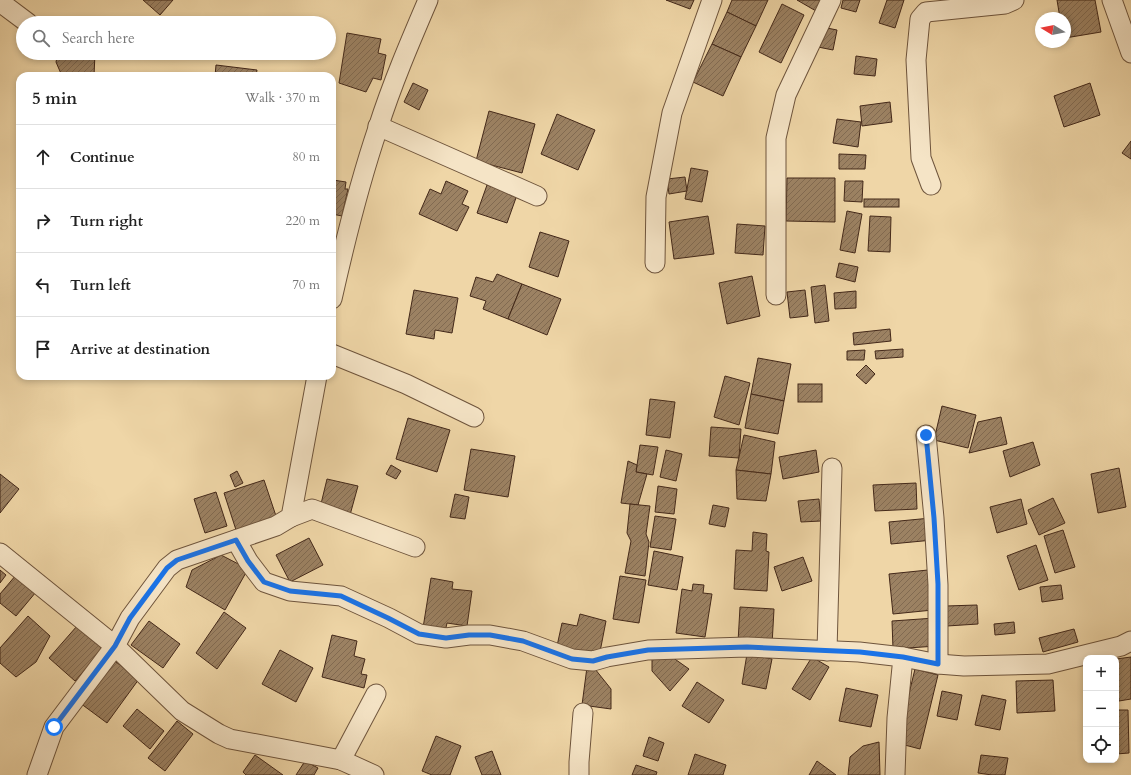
<!DOCTYPE html>
<html lang="en">
<head>
<meta charset="utf-8">
<style>
	:root { --surface:#fff; --page:#f6f6f6; --text:#222; --muted:#767676; --line:#e0e0e0 }
	body { margin:0; font-family:Cardo,serif; background:var(--page); color:var(--text) }
	.controls { position:absolute; right:12px; bottom:12px; display:grid; overflow:hidden; border-radius:8px; box-shadow:0 2px 6px #0003 }
	.controls button { width:36px; height:36px; display:grid; place-items:center; padding:0; border:0; border-bottom:1px solid var(--line); background:var(--surface); color:var(--text); font:20px sans-serif }
	.compass { position:absolute; left:1035px; top:12px; width:36px; height:36px; border-radius:50%; background:var(--surface); box-shadow:0 2px 6px #0003; rotate:280deg }
	.stop { position:absolute; width:12px; height:12px; margin:-9px; border:3px solid #1a73e8; border-radius:50%; background:#fff }
	.stop.end { background:#1a73e8; border-color:#fff; box-shadow:0 1px 4px #0008 }
	.list { margin:0; padding:0; list-style:none }
	h2 { display:flex; justify-content:space-between; align-items:center; height:52px; margin:0; padding:0 16px; font-size:17px }
	h2 small { font-size:13px; font-weight:400; color:var(--muted) }
	.list li { display:grid; grid-template-columns:26px 1fr auto; gap:12px; align-items:center; box-sizing:border-box; height:64px; padding:0 16px; border-top:1px solid var(--line) }
	.list b { display:block; font-size:15px; white-space:nowrap }
	.list em { font-size:13px; font-style:normal; color:var(--muted) }
	.icon { flex:none; width:22px; height:22px; fill:none; stroke:currentColor; stroke-width:2; stroke-linecap:round; stroke-linejoin:round }
	.map { position:relative; flex:none; width:1131px; height:775px; overflow:hidden }
	.search { position:absolute; background:var(--surface); box-shadow:0 2px 6px #0003; left:16px; top:16px; width:320px; height:44px; display:flex; align-items:center; gap:10px; box-sizing:border-box; padding:0 14px; border-radius:22px; color:var(--muted); font-size:15px }
	.panel { position:absolute; background:var(--surface); box-shadow:0 2px 6px #0003; left:16px; top:72px; width:320px; height:308px; border-radius:12px }
	.map>svg:first-child { display:block }
</style>
</head>
<body>
<div class="map">
<svg width="1131" height="775" viewBox="0 0 1131 775">
	<defs>
		<pattern id="building-hatch" width="6" height="6" patternUnits="userSpaceOnUse"><rect width="6" height="6" fill="#9c8263"/><path d="M-1 1l2-2M0 6l6-6M5 7l2-2" fill="none" stroke="#816a51"/></pattern>
	</defs>
	<rect width="100%" height="100%" fill="#efd6a7"/>
	<filter id="stains"><feTurbulence type="fractalNoise" baseFrequency=".005" numOctaves="4"/><feColorMatrix values="0 0 0 0 .2 0 0 0 0 .09 0 0 0 0 .02 0 0 0 .5 -.17"/></filter>
	<radialGradient id="worn" r=".72"><stop offset=".6" stop-color="#630" stop-opacity="0"/><stop offset="1" stop-color="#630" stop-opacity=".3"/></radialGradient>
	<g fill="url(#building-hatch)" stroke="#432819">
		<path d="M143,0H173L160,15Z"/>
		<path d="M666,0H694L690,9Z"/>
		<path d="M732,0H768L756,26L727,12Z"/>
		<path d="M797,0H822L816,11Z"/>
		<path d="M843,0H860L856,12L841,8Z"/>
		<path d="M887,0H904L895,28L879,23Z"/>
		<path d="M1057,0H1095L1101,32L1065,38V18H1060Z"/>
		<path d="M782,4L804,15L781,63L759,52Z"/>
		<path d="M727,12L756,26L741,57L712,44Z"/>
		<path d="M822,27L837,30L833,50L818,47Z"/>
		<path d="M347,33L381,39L378,53L386,55L381,80L373,78L366,92L339,83Z"/>
		<path d="M712,44L741,57L723,96L693,82Z"/>
		<path d="M58,53H95L94,76H62L56,62Z"/>
		<path d="M856,56L877,59L875,76L854,74Z"/>
		<path d="M216,65L257,70L256,76H215Z"/>
		<path d="M413,83L428,90L419,110L404,102Z"/>
		<path d="M1090,83L1100,115L1064,127L1054,96Z"/>
		<path d="M890,102L892,122L862,126L860,106Z"/>
		<path d="M489,111L535,124L522,173L476,161Z"/>
		<path d="M557,114L595,130L578,170L541,154Z"/>
		<path d="M837,119L861,122L858,147L833,143Z"/>
		<path d="M1131,141V159L1122,153Z"/>
		<path d="M839,154L866,155L865,169H839Z"/>
		<path d="M691,168L708,171L702,202L685,199Z"/>
		<path d="M685,177L687,191L669,194L667,179Z"/>
		<path d="M787,178H835V222L786,221Z"/>
		<path d="M333,180L346,182L345,189H348L342,216L332,214V186Z"/>
		<path d="M446,181L468,191L462,204L469,207L457,231L419,214L430,189L441,194Z"/>
		<path d="M845,181H863L862,202L844,201Z"/>
		<path d="M487,185L517,195L507,223L477,213Z"/>
		<rect x="864" y="199" width="35" height="8"/>
		<path d="M847,211L862,214L855,253L840,250Z"/>
		<path d="M708,216L714,254L674,259L669,222Z"/>
		<path d="M870,216L891,217L890,252L868,251Z"/>
		<path d="M737,224L765,226L763,255L735,253Z"/>
		<path d="M540,232L569,241L558,277L529,267Z"/>
		<path d="M332,235L335,236L333,246H332Z"/>
		<path d="M839,263L858,267L855,282L836,277Z"/>
		<path d="M497,274L522,284L508,319L483,309L486,301L470,296L476,277L493,282Z"/>
		<path d="M752,276L760,316L727,324L719,283Z"/>
		<path d="M522,284L561,299L547,335L508,319Z"/>
		<path d="M825,285L829,321L815,323L811,287Z"/>
		<path d="M414,290L458,298L452,333L435,330L434,339L406,334Z"/>
		<path d="M805,290L808,316L790,318L787,292Z"/>
		<path d="M856,291V308L835,309L834,293Z"/>
		<path d="M890,329L891,341L854,345L853,333Z"/>
		<path d="M903,349V357L876,359L875,351Z"/>
		<path d="M865,350L864,360H847V351Z"/>
		<path d="M758,358L791,364L784,401L751,394Z"/>
		<path d="M866,365L875,374L866,384L856,375Z"/>
		<path d="M725,376L750,383L739,425L714,417Z"/>
		<rect x="798" y="384" width="24" height="18"/>
		<path d="M751,394L784,401L778,434L745,428Z"/>
		<path d="M650,399L675,402L670,438L646,435Z"/>
		<path d="M942,406L976,415L968,448L934,440Z"/>
		<path d="M1001,417L1007,444L969,453L978,422Z"/>
		<path d="M408,418L450,430L437,472L396,459Z"/>
		<path d="M711,427L741,429L739,458L709,456Z"/>
		<path d="M744,435L775,442L771,474L736,470Z"/>
		<path d="M1033,442L1040,465L1010,477L1003,451Z"/>
		<path d="M640,445L658,447L653,475L636,472Z"/>
		<path d="M471,449L515,456L508,497L464,490Z"/>
		<path d="M666,450L682,454L676,481L660,477Z"/>
		<path d="M816,450L819,472L783,479L779,457Z"/>
		<path d="M628,461L637,465L636,472L647,474L638,505L621,503Z"/>
		<path d="M391,465L401,471L396,479L386,474Z"/>
		<path d="M1119,468L1126,507L1098,513L1091,474Z"/>
		<path d="M736,470L771,474L766,501L737,499Z"/>
		<path d="M237,471L243,483L235,487L230,475Z"/>
		<path d="M0,474L19,489L0,513Z"/>
		<path d="M327,479L358,486L350,515L320,508Z"/>
		<path d="M264,480L277,519L237,533L224,493Z"/>
		<path d="M916,483L917,509L875,511L873,485Z"/>
		<path d="M658,486L677,489L674,514L655,512Z"/>
		<path d="M216,492L227,526L205,533L194,499Z"/>
		<path d="M455,494L469,497L465,519L450,517Z"/>
		<path d="M1053,498L1065,523L1039,535L1028,510Z"/>
		<path d="M819,499L821,521L801,522L798,501Z"/>
		<path d="M1021,499L1027,524L997,533L990,507Z"/>
		<path d="M630,504L650,506L646,534L649,542L645,576L625,573L631,541L627,533Z"/>
		<path d="M713,505L729,508L725,527L709,524Z"/>
		<path d="M655,516L676,519L671,550L650,547Z"/>
		<path d="M931,518L933,540L891,544L889,522Z"/>
		<path d="M1063,530L1075,567L1055,573L1044,536Z"/>
		<path d="M753,532L767,534L766,551L769,552L767,591L734,589L736,550L752,551Z"/>
		<path d="M309,538L323,565L290,582L276,555Z"/>
		<path d="M1036,545L1048,580L1019,590L1007,556Z"/>
		<path d="M654,551L683,557L677,590L648,585Z"/>
		<path d="M221,555L248,569L225,610L186,587L192,570Z"/>
		<path d="M803,557L812,581L782,591L774,567Z"/>
		<path d="M0,570L6,575L0,583Z"/>
		<path d="M928,570L933,610L893,614L889,574Z"/>
		<path d="M16,575L36,592L16,616L0,603V594Z"/>
		<path d="M620,576L646,580L639,623L613,619Z"/>
		<path d="M431,578L453,582L452,589L472,591L467,626L447,623L445,632L423,628Z"/>
		<path d="M693,584L704,585L703,593L712,594L705,637L676,633L682,589L692,591Z"/>
		<path d="M1061,585L1063,599L1042,602L1040,587Z"/>
		<path d="M977,605L978,624L947,626L946,606Z"/>
		<path d="M740,607L774,609L772,645L738,642Z"/>
		<path d="M224,612L246,628L217,669L196,653Z"/>
		<path d="M580,614L606,621L599,657L557,646L562,623L577,626Z"/>
		<path d="M28,616L50,636L36,662L16,677L0,663V648Z"/>
		<path d="M935,618L937,646L893,649L892,621Z"/>
		<path d="M149,621L180,644L163,668L131,645Z"/>
		<path d="M1014,622L1015,633L995,635L994,624Z"/>
		<path d="M77,626L103,649L75,681L49,658Z"/>
		<path d="M1074,629L1078,642L1043,652L1039,638Z"/>
		<path d="M332,635L357,641L354,656L365,659L361,674L367,675L364,688L322,677Z"/>
		<path d="M280,650L313,668L296,702L262,684Z"/>
		<path d="M662,650L689,669L670,691L652,671V656Z"/>
		<path d="M747,654L772,659L766,689L742,684Z"/>
		<path d="M812,657L829,667L810,700L792,689Z"/>
		<path d="M1131,657V699L1119,701L1118,694H1116V659Z"/>
		<path d="M112,659L139,679L107,723L80,703Z"/>
		<path d="M587,667L595,669L611,689V709L582,705Z"/>
		<path d="M915,669L938,675L920,749L897,743Z"/>
		<path d="M1053,680L1055,711L1017,713L1016,681Z"/>
		<path d="M697,682L724,700L709,723L682,706Z"/>
		<path d="M846,688L878,695L871,727L839,721Z"/>
		<path d="M942,691L962,695L957,720L937,716Z"/>
		<path d="M982,695L1006,700L1000,730L975,725Z"/>
		<path d="M137,709L164,731L150,749L123,726Z"/>
		<path d="M1116,710H1128L1129,753L1116,754Z"/>
		<path d="M177,721L193,734L165,771L148,758Z"/>
		<path d="M436,736L461,746L450,775H432L422,771Z"/>
		<path d="M649,737L664,743L658,761L643,756Z"/>
		<path d="M879,742L880,775H848L850,757L863,746Z"/>
		<path d="M492,751L501,775H482L475,757Z"/>
		<path d="M695,754L726,765L723,775H688Z"/>
		<path d="M255,755L283,775H246L243,772Z"/>
		<path d="M981,755L1008,758L1005,775H992L978,773Z"/>
		<path d="M305,761L318,768L314,775H296Z"/>
		<path d="M817,761L836,775H809Z"/>
		<path d="M636,765L657,772L656,775H632Z"/>
	</g>
	<g fill="none" stroke-linecap="round" stroke-linejoin="round">
		<g stroke="#6e543c" stroke-width="21">
			<g id="street">
				<path d="M1112,0L1131,53"/>
				<path d="M0,2L28,23"/>
				<path d="M378,126L537,196"/>
				<path d="M931,185L921,158L916,60L920,19L926,12L1005,4L1014,0"/>
				<path d="M655,263L656,197L672,113L712,0"/>
				<path d="M776,295V138L786,95L831,0"/>
				<path d="M332,299C345,241 359,184 378,128C392,84 410,42 428,0"/>
				<path d="M332,354L406,384L474,417"/>
				<path d="M926,435L934,518L938,585V664"/>
				<path d="M291,517L312,509L415,547"/>
				<path d="M236,540L248,561L264,582L290,591L341,596L389,618L419,634L446,638L469,635H490L523,641L572,659L593,661L607,657L648,650L747,647L859,652L903,657L897,718L895,775"/>
				<path d="M0,553L115,646L182,711L219,734L230,739L341,760L374,775"/>
				<path d="M827,651L832,468"/>
				<path d="M903,657L938,664L964,666L1048,664L1121,646L1131,641"/>
				<path d="M341,760L376,694"/>
				<path d="M37,775L54,727L115,646L130,618L167,568L177,560L276,526L291,517L317,376"/>
				<path d="M579,775V762L583,713"/>
			</g>
		</g>
		<use href="#street" stroke="#f5e4c6" stroke-width="19"/>
	</g>
	<g fill="none" stroke-linecap="round" stroke-linejoin="round">
		<path stroke="#1a73e8" stroke-width="5" d="M54,727L115,646L130,618L167,568L177,560L236,540L248,561L264,582L290,591L341,596L388,618L419,634L446,638L469,635H490L523,641L572,659L593,661L607,657L648,650L747,647L860,652L903,657L938,664V584L934,518L926,435"/>
	</g>
	<rect width="100%" height="100%" filter="url(#stains)"/>
	<rect width="100%" height="100%" fill="url(#worn)"/>
</svg>
<div class="controls">
<button>+</button>
<button>−</button>
<button><svg class="icon" aria-label="locate" viewBox="0 0 24 24"><circle cx="12" cy="12" r="6"/><path d="M12 2v4M12 18v4M2 12h4M18 12h4"/></svg></button>
</div>
<svg class="compass" viewBox="-18 -18 36 36"><path d="M0-13l5 13h-10z" fill="#e53935"/><path d="M0 13l5-13h-10z" fill="#767676"/></svg>
<div class="stop" style="left:54px;top:727px"></div>
<div class="stop end" style="left:926px;top:435px"></div>
<div class="search"><svg class="icon" aria-label="search" viewBox="0 0 24 24"><circle cx="10" cy="10" r="6"/><path d="M15 15l6 6"/></svg>Search here</div>
<section class="panel">
<h2>5 min<small>Walk · 370 m</small></h2>
<ul class="list">
<li><svg class="icon" aria-label="ahead" viewBox="0 0 24 24"><path d="M12 20V5M6 11l6-6 6 6"/></svg><div><b>Continue</b></div><em>80 m</em></li>
<li><svg class="icon" aria-label="right" viewBox="0 0 24 24"><path d="M7 20v-9h11M14 6l5 5-5 5"/></svg><div><b>Turn right</b></div><em>220 m</em></li>
<li><svg class="icon" aria-label="left" viewBox="0 0 24 24"><path d="M17 20v-9H6M10 6l-5 5 5 5"/></svg><div><b>Turn left</b></div><em>70 m</em></li>
<li><svg class="icon" aria-label="arrive" viewBox="0 0 24 24"><path d="M6 21V4h12l-3 4 3 4H6"/></svg><div><b>Arrive at destination</b></div></li>
</ul>
</section>
</div>
</body>
</html>
